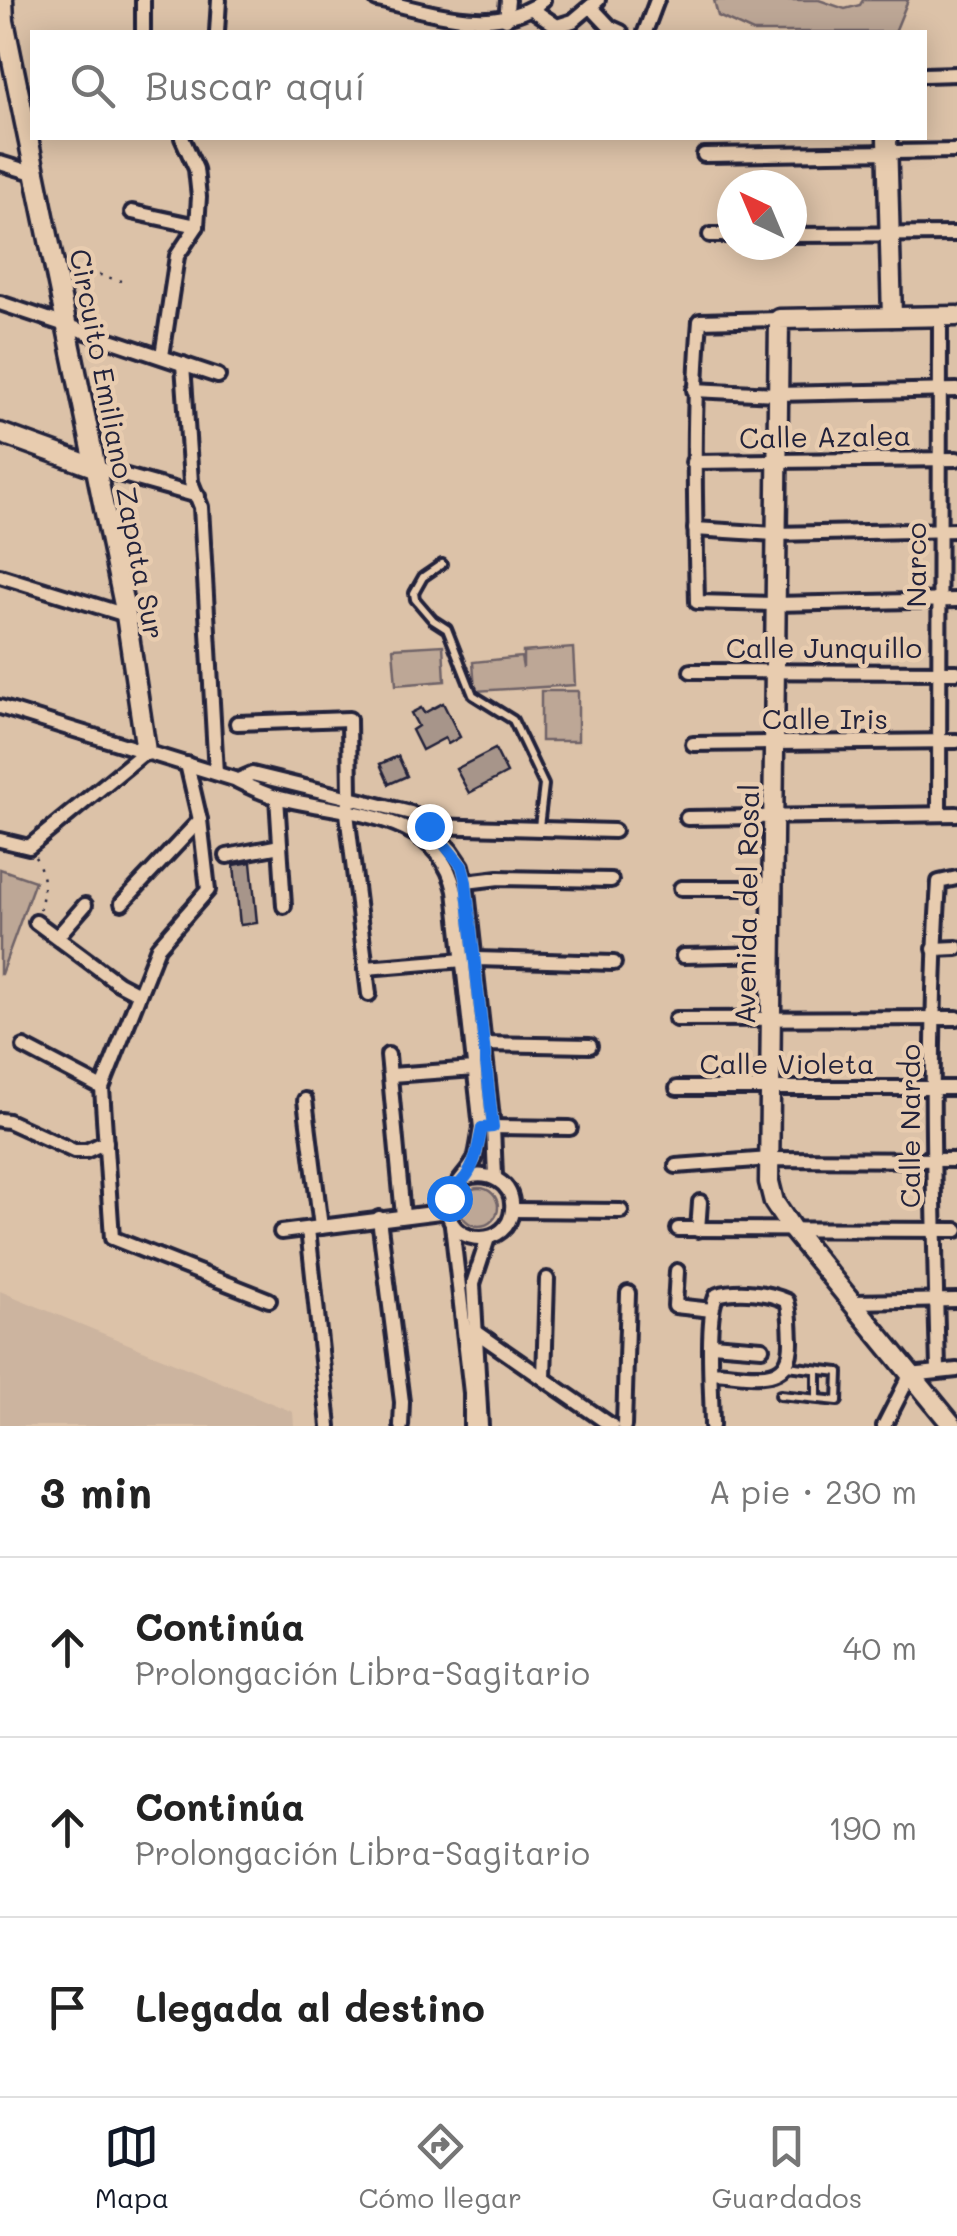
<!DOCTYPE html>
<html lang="es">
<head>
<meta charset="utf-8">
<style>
	:root { --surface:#fff; --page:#f6f6f6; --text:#222; --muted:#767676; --line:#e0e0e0; --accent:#111827 }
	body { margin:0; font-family:Mali,sans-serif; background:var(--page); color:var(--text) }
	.compass { position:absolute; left:717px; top:170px; width:90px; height:90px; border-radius:50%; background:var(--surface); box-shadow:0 5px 25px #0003; rotate:316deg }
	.stop { position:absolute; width:30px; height:30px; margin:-22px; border:8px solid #1a73e8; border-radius:50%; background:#fff }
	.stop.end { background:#1a73e8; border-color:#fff; box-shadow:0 2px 10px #0008 }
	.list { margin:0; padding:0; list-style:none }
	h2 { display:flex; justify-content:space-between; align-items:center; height:130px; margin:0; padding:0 40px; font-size:42px }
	h2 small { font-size:32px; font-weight:400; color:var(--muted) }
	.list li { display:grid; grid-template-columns:65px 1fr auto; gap:30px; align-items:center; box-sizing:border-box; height:180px; padding:0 40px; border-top:2px solid var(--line) }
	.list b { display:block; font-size:38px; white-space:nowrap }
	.list p { margin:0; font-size:32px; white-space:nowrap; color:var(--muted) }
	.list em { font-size:32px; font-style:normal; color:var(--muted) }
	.icon { flex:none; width:55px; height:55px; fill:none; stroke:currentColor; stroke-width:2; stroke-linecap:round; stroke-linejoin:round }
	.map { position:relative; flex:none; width:957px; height:1426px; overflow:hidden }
	.search { position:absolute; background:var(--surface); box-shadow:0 5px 25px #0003; left:30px; right:30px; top:30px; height:110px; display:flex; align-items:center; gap:25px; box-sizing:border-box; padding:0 35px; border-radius:0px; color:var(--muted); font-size:38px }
	.sheet { height:670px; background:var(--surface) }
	nav { display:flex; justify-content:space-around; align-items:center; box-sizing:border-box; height:140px; border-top:2px solid var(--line); background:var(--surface); font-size:28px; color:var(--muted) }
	nav a { display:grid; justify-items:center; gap:5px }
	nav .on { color:var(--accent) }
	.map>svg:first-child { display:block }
</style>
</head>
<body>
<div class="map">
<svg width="957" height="1426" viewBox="0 0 957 1426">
	<rect width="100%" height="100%" fill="#dcc2a8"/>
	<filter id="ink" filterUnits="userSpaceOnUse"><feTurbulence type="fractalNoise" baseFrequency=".01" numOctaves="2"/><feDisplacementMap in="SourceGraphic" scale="20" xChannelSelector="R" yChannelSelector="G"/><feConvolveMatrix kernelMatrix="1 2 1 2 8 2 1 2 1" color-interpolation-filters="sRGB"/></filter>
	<g filter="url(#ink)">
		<path fill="#ccb49f" d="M0,1291L293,1412L294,1426H0Z"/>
		<g fill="#bda796" stroke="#706468" stroke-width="2.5">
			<path d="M714,0H819L845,9L860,5L863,0H908L895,32H753L718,16Z"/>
			<path d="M443,645L445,681L396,685L393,648Z"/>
			<path d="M573,648L575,685L475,691L473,662L521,657L523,668V652Z"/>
			<rect x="541" y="691" width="37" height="50"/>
			<path d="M0,869L35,881L1,974H0Z"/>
			<circle cx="479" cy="1207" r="19"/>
		</g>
		<g fill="#a7958a" stroke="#22223b" stroke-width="2.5">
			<path d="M443,703L460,737L448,744L445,738L422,750L412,730L418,726L411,713L421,708L424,713Z"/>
			<path d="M495,749L507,773L469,793L456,769Z"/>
			<path d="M398,756L407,776L389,784L380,764Z"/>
			<path d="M251,862L257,923L240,925L234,865Z"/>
		</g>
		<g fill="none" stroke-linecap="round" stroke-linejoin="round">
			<g stroke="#22223b" stroke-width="14">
				<g id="lane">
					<path d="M442,564L423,577L414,593L415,599L433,620L447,629L473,695L513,720L544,785L539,827"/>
					<path d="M817,1370V1398"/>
					<path d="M780,1395L838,1401L839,1372L787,1366"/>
				</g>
			</g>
			<g stroke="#22223b" stroke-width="20">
				<g id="street">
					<path d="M143,0V32"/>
					<path d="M377,0C430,11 496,37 543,0"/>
					<path d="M592,8L610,27L621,32"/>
					<path d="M532,9L557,26L573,21L598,0"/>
					<path d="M506,19L508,0"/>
					<path d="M217,32L219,0"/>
					<path d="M645,32L657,0"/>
					<path d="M924,75L957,74"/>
					<path d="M704,155L957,151"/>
					<path d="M0,163L36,174"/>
					<path d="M132,212L197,226"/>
					<path d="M710,235H732"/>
					<path d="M792,235L957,234"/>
					<path d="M0,303L218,376"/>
					<path d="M779,319L700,321C692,415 695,508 697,602L775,604L957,600"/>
					<path d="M162,356L177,256L197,226L199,197L196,169L182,138"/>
					<path d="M183,364L191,482L201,507L216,773"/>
					<path d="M694,390L777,394L957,390"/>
					<path d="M693,462L957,459"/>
					<path d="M94,467L198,496"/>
					<path d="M695,529L775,534L957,530"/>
					<path d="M0,576L126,615"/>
					<path d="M691,671L957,672"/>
					<path d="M0,707L234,779C248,786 261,793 276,797C342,815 437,809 455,891L481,1128C479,1138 478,1149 475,1159C467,1177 445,1190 448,1212C454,1248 509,1246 512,1210C515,1182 488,1170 465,1178"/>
					<path d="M237,723L349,719L350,798L347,813L369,994"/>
					<path d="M693,744L957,741"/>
					<path d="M187,764L200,820L208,890L158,947L102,1088L112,1238L269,1300"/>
					<path d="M238,780L252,774L411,813L429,826L451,850L462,866L466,882L493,1127L495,1177"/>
					<path d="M277,797L284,906"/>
					<path d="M939,814L940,317"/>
					<path d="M687,818L957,814"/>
					<path d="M429,826L614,831"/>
					<path d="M0,840L29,847L146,751"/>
					<path d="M227,856L280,846"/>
					<path d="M466,882L499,878L611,880"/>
					<path d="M681,888H772"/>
					<path d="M122,903L200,820"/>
					<path d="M36,922L118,983L139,994"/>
					<path d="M57,937L85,905"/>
					<path d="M934,949L957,948"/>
					<path d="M683,956L771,954"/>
					<path d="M366,968L476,959L614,963"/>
					<path d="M676,1019L957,1018"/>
					<path d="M484,1044L590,1046"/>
					<path d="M24,1047L102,1088"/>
					<path d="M388,1055L403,1216"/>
					<path d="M391,1075L475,1069"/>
					<path d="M677,1088H957"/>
					<path d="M305,1100L321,1227"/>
					<path d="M0,1120L8,1121L74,1151H86L106,1142"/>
					<path d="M489,1127L570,1128"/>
					<path d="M676,1166L770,1159L957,1160"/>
					<path d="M512,1210L621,1211"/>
					<path d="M379,1218L402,1402L401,1426"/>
					<path d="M452,1225L471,1393V1426"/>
					<path d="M308,1229L329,1426"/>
					<path d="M678,1229L957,1230"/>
					<path d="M698,1230L700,1202"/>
					<path d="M281,1232L448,1211"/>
					<path d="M677,1271L675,1306L712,1310"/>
					<path d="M853,1302L957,1300"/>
					<path d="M472,1329L612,1426"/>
					<path d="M712,1344L762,1348"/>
					<path d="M938,1369C934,1207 928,1044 939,882L957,878"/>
					<path d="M712,1372C747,1373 792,1389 791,1341C790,1327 791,1314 787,1301C768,1292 738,1289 717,1295C705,1316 712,1398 712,1426"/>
					<path d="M544,1378L547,1279"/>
					<path d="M481,1426L473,1284L488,1238"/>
					<path d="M624,1426L628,1293"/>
					<path d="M884,1426L910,1375L957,1370"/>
				</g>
			</g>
			<g stroke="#22223b" stroke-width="25">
				<g id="secondary">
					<path d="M3,0L4,21L126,615L146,751"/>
					<path d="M887,138L892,317"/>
					<path d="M0,433L94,467"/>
					<path d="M953,1426L792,1229L774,1202L769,1182L779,319L957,316"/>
				</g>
			</g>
			<g stroke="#22223b" stroke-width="2.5" stroke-dasharray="2.5 8" stroke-linecap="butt">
				<path d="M69,266L121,281"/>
				<path d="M35,857C45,873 45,893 39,911"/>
			</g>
			<use href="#lane" stroke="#e8ccaf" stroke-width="6"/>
			<use href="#street" stroke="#e8ccaf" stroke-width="12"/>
			<use href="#secondary" stroke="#e8ccaf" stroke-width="18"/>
		</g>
	</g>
	<g fill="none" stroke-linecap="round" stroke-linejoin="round" filter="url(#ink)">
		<path stroke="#1a73e8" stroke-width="12" d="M429,826L462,866L466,882L493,1127L482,1128C478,1145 476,1164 465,1178C459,1185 454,1189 449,1198"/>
	</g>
	<g text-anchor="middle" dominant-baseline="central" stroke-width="9" stroke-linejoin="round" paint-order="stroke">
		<g font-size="28" fill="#22223b" stroke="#e8ccaf">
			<text transform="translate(825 436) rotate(-1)">Calle Azalea</text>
			<text transform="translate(118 444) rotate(79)">Circuito Emiliano Zapata Sur</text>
			<text transform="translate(915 565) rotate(-90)">Narco</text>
			<text x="824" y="647">Calle Junquillo</text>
			<text x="825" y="718">Calle Iris</text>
			<text transform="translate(746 904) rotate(-89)">Avenida del Rosal</text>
			<text x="787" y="1063">Calle Violeta</text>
			<text transform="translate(909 1126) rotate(-90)">Calle Nardo</text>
		</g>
	</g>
</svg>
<svg class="compass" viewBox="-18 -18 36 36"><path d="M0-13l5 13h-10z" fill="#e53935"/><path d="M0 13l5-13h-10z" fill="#767676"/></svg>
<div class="stop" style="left:449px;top:1198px"></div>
<div class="stop end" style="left:429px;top:826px"></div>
<div class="search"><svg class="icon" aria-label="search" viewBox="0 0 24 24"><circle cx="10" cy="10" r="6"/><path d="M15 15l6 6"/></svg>Buscar aquí</div>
</div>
<section class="sheet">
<h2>3 min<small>A pie · 230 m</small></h2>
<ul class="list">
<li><svg class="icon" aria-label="ahead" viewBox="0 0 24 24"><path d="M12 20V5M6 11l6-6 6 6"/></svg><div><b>Continúa</b><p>Prolongación Libra-Sagitario</p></div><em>40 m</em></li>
<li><svg class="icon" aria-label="ahead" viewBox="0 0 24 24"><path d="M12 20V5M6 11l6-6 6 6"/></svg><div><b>Continúa</b><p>Prolongación Libra-Sagitario</p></div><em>190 m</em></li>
<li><svg class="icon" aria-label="arrive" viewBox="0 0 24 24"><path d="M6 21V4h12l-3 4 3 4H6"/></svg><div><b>Llegada al destino</b></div></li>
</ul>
</section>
<nav>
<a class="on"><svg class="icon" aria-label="map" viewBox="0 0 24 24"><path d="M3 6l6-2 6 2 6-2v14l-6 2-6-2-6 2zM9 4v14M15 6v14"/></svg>Mapa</a>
<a><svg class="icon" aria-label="directions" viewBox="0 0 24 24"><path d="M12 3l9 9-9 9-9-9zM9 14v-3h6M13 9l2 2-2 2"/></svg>Cómo llegar</a>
<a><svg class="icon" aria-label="saved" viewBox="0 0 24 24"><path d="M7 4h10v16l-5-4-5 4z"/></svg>Guardados</a>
</nav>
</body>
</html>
